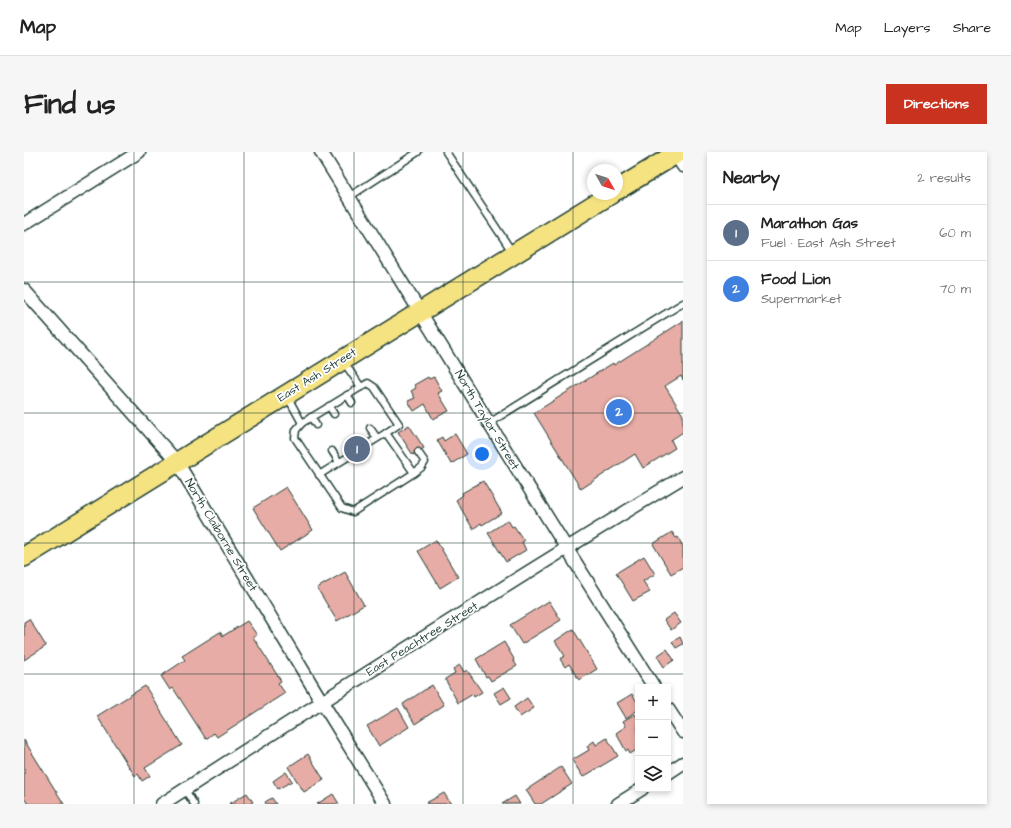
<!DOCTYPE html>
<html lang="en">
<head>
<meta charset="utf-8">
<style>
	:root { --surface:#fff; --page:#f6f6f6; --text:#222; --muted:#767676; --line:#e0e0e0; --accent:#c8321e }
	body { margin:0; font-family:"Architects Daughter",sans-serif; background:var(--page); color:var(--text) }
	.controls { position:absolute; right:12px; bottom:12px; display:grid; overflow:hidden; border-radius:0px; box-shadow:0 2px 6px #0003 }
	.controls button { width:36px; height:36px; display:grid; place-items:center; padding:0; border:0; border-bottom:1px solid var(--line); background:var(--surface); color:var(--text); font:20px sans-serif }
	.compass { position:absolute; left:563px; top:12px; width:36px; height:36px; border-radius:50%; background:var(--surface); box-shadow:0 2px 6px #0003; rotate:129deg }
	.you { position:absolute; left:458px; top:302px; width:14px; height:14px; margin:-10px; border:3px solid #fff; border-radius:50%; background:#1a73e8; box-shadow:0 0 0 6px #1a73e833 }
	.badge { display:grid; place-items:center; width:26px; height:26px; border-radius:50%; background:var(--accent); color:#fff; font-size:13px; font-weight:700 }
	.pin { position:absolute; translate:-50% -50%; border:2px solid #fff; box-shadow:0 1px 4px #0006 }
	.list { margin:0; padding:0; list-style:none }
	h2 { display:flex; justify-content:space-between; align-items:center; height:52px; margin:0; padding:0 16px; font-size:17px }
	h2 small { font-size:13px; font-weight:400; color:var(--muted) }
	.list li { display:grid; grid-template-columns:26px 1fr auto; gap:12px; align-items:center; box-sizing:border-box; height:56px; padding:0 16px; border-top:1px solid var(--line) }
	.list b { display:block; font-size:15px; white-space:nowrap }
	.list p { margin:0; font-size:13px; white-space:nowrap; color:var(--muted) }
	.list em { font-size:13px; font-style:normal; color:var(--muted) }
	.icon { flex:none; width:22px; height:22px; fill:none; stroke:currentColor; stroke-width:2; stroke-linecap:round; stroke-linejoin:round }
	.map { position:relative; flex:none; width:659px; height:652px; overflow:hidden; border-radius:0px }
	header { display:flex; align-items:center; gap:24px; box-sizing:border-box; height:56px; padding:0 20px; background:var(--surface); border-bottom:1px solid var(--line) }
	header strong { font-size:19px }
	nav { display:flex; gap:22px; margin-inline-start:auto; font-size:14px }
	.intro { display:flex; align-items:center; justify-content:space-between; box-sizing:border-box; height:96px; padding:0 24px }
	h1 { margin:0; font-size:28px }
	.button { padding:10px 18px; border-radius:0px; background:var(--accent); color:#fff; font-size:14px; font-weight:700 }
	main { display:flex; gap:24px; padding:0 24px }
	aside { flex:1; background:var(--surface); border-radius:0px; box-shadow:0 2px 6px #0003 }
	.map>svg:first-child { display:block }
</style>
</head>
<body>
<header>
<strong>Map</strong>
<nav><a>Map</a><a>Layers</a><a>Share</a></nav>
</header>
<div class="intro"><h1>Find us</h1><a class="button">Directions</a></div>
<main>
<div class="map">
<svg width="659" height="652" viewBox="0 0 659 652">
	<rect width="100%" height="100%" fill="#fff"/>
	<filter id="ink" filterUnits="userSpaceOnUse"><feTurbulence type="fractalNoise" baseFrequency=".025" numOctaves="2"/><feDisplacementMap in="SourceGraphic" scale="8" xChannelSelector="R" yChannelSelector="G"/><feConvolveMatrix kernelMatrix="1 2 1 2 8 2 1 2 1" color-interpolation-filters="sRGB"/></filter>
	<g filter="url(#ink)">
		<g fill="#e6aca5" stroke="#1f3d34">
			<path d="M659,169V228L657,224L641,234L659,263V280L647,288L651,296L619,316L611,302L557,337L510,261L589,211L590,213Z"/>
			<path d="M404,225L405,227L410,225L418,239L414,241L425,259L409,267L401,252L390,259L384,249L391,246L387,239L392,236L390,233Z"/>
			<path d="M385,273L400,296L389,303L374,280Z"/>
			<path d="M431,282L443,302L427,312L413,288L418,285L420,289Z"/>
			<path d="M459,329L478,361L458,373L457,371L449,377L432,348L439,343L438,341Z"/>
			<path d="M262,335L289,378L256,399L229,356Z"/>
			<path d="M484,368L488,375L490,374L500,389L498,390L502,398L482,410L464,381Z"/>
			<path d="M648,380L652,386L654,385L659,395V415L647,422L629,392Z"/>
			<path d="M412,388L434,425L416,436L394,399Z"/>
			<path d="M620,404L631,422L619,429L626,440L609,449L592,421Z"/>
			<path d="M321,420L340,453L313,469L293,436Z"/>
			<path d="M525,449L537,468L498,492L486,473Z"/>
			<path d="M650,461L657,471L647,478L640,468Z"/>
			<path d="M5,467L22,494L0,508V470Z"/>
			<path d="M223,469L233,483L229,485L257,529L254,531L261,541L193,585L190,581L182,587L149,536L146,538L137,524L161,508L158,504L196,480L199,484Z"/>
			<path d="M549,477L573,517L555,528L545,512L541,515L536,507L541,504L531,489Z"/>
			<path d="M656,485L659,492L652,496L648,490Z"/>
			<path d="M480,490L490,507L489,508L493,514L467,529L464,524L462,525L452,507Z"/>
			<path d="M643,497L650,508L640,515L633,504Z"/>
			<path d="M436,513L440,520L443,518L458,540L450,545L449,542L434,551L421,527L431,521L429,517Z"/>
			<path d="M408,533L420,553L391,572L379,552Z"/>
			<path d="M121,534L158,593L121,616L126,624L118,629L114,622L111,624L73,564Z"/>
			<path d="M480,535L487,546L477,552L470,541Z"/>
			<path d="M608,542L614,551V558L602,566L593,551Z"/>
			<path d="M503,546L510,556L496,565L490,555Z"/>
			<path d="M374,556L385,575L355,594L343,574Z"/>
			<path d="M611,562L614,567V597L606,602L604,598L602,599L592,581L602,574L599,569Z"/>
			<path d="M583,586L594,604L559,625L548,608L565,598L563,594L570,589L572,593Z"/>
			<path d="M0,588L40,652H4L0,646Z"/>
			<path d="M284,602L300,628L280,640L264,615Z"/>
			<path d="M537,615L548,632L517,652H511L502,638Z"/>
			<path d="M262,620L268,629L254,637L249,629Z"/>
			<path d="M223,641L229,650L227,651L228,652H205Z"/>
			<path d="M420,641L427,652H403L402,651Z"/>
			<path d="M309,642L315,652H293Z"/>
			<path d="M491,644L496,652H478Z"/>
			<path d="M248,646L252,652H242L241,650Z"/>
		</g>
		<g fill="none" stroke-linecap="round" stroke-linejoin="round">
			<g stroke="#1f3d34" stroke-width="9">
				<g id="service">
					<path d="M422,0L489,101"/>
					<path d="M325,45L394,0"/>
					<path d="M323,243L328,251"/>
					<path d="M263,244L278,271L337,235L319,209"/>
					<path d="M305,254L310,262"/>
					<path d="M287,265L292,273"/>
					<path d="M278,271L272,278L271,286L318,356L329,360L390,321L362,281L375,272L350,235L344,231L337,235"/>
					<path d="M465,271L659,151"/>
					<path d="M346,276L353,286"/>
					<path d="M341,294L362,281"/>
					<path d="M308,299L315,310"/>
					<path d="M390,321L398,315L401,310L394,300"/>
					<path d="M295,323L327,303"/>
					<path d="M161,638L170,652"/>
				</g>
			</g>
			<g stroke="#1f3d34" stroke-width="15">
				<g id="minor">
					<path d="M297,0C408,178 517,358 630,535"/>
					<path d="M650,0L659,14"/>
					<path d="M0,72L115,0"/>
					<path d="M0,138L153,310L298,550L361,652"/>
					<path d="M644,557L659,580"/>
					<path d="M644,621L659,611"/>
					<path d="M138,652C311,541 484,431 659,325"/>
					<path d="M594,652L618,637"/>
				</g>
			</g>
			<g stroke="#1f3d34" stroke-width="22">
				<g id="primary">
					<path d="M593,38L655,0"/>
					<path d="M0,405L587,42"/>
				</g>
			</g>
			<use href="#service" stroke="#fff" stroke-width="6"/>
			<use href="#minor" stroke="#fff" stroke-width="12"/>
			<use href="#primary" stroke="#f5e382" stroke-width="19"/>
		</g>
	</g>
	<path fill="none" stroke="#1f3d34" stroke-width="1" stroke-opacity="0.55" d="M110,0V652M220,0V652M330,0V652M439,0V652M549,0V652M0,130H659M0,261H659M0,391H659M0,522H659"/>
	<g text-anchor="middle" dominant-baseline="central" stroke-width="3.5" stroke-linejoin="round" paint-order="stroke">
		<g font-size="12" fill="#1f3d34" stroke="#fff">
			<text transform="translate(293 223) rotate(-32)">East Ash Street</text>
			<text transform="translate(463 268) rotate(59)">North Taylor Street</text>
			<text transform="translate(197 383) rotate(59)">North Claiborne Street</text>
			<text transform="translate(398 487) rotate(-32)">East Peachtree Street</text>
		</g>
	</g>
</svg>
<div class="controls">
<button>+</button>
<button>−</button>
<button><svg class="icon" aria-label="layers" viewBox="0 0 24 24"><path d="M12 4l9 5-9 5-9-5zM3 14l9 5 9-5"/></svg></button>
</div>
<svg class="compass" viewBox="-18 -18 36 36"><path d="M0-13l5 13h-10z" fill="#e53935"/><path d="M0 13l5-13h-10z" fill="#767676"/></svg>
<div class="you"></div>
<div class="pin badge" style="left:333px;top:297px;background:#5c6f8a">1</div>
<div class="pin badge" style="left:595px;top:260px;background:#3f7fe0">2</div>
</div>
<aside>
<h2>Nearby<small>2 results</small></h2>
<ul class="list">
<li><span class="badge" style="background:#5c6f8a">1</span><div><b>Marathon Gas</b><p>Fuel · East Ash Street</p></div><em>60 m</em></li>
<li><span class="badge" style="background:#3f7fe0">2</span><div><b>Food Lion</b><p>Supermarket</p></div><em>70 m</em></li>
</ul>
</aside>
</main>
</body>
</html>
